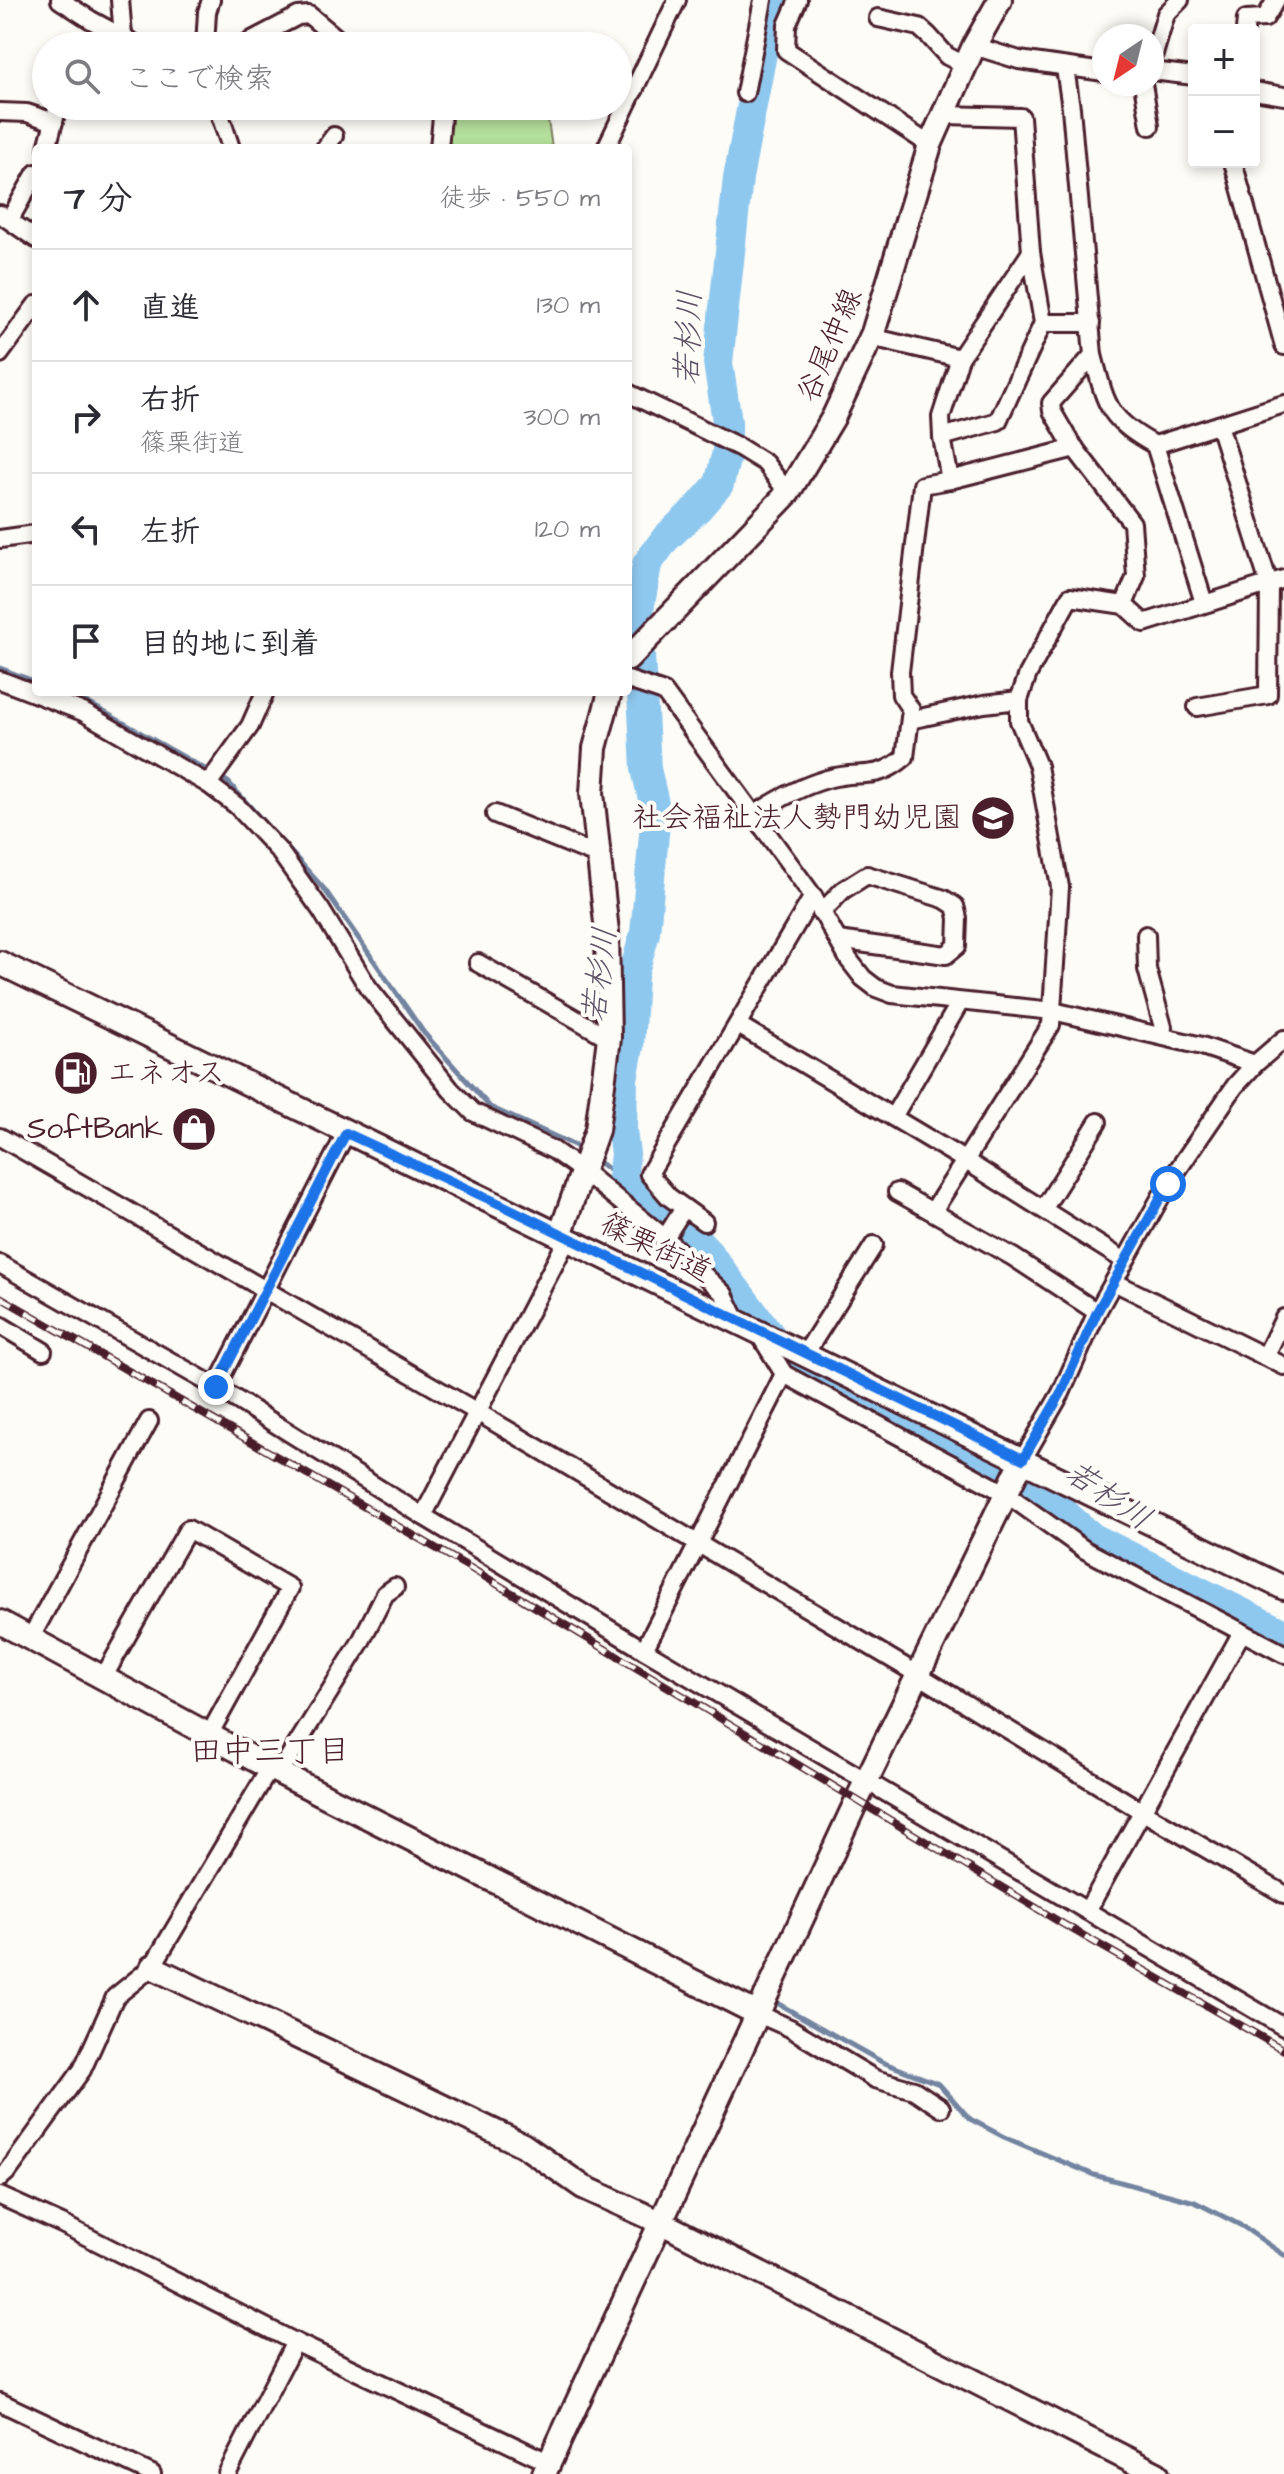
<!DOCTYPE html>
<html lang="ja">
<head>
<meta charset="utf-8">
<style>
	:root { --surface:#fff; --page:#f7f7f7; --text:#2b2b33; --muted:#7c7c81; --line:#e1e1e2 }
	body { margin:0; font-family:"Architects Daughter","Klee One",sans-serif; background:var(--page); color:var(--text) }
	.controls { position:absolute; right:24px; top:24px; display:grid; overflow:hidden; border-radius:8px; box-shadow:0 4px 12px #0003 }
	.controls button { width:72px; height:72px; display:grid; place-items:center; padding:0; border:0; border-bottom:2px solid var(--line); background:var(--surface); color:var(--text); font:40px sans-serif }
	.compass { position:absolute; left:1092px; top:24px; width:72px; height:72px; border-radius:50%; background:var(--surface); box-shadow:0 4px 12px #0003; rotate:215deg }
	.stop { position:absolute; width:24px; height:24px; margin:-18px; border:6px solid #1a73e8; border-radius:50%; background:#fff }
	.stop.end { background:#1a73e8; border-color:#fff; box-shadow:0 2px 8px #0008 }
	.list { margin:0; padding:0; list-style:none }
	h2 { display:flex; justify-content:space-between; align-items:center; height:104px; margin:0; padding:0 32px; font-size:34px }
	h2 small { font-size:26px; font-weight:400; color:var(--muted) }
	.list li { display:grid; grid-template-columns:52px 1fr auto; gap:24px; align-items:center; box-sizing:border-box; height:112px; padding:0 32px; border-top:2px solid var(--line) }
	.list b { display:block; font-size:30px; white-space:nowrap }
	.list p { margin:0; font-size:26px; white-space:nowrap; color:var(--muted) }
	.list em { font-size:26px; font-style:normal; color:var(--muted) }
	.icon { flex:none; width:44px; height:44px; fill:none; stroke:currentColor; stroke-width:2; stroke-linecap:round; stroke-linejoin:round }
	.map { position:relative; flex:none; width:1284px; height:2474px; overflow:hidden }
	.search { position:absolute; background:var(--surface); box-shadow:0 4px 12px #0003; left:32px; top:32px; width:600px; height:88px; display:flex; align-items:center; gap:20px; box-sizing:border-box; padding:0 28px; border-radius:44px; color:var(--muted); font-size:30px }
	.panel { position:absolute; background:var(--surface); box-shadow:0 4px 12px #0003; left:32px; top:144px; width:600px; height:552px; border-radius:8px }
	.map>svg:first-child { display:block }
</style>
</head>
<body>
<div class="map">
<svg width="1284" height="2474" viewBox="0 0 1284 2474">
	<rect width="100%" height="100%" fill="#fdfcf7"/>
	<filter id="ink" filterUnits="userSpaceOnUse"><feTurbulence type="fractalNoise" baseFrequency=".0125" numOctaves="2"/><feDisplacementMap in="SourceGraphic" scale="16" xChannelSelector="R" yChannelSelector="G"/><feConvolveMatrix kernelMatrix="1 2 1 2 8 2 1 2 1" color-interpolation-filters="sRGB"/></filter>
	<g filter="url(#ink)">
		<path fill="#b5df9c" stroke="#807f64" stroke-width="2" d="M449,106H546L552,148H442Z"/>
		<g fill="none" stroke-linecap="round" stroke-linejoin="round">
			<g stroke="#7384a0" stroke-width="5">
				<path d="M0,668L36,682"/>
				<path d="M63,692L81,699L228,782L325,890L424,1033L490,1107L574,1145L585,1152"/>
				<path d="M593,1158L622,1179"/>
				<path d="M775,2002L882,2062L939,2084L970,2119L1004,2137L1094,2175L1195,2202L1242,2226L1284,2255"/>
			</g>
			<path stroke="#8fc8ee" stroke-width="30" d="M777,0L764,43L738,178L718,363L727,421V452L719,484L698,508L666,538L647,564L638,616L646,769L656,812L645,933L633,976L629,1047L623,1079L622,1131L625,1154L622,1179L636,1194L684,1226L706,1250L795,1368L893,1421L977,1456L1043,1495L1093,1538L1284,1634"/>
			<g stroke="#4a1f2b" stroke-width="22">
				<g id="street">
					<path d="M60,0L91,20L139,46"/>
					<path d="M120,0L123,36"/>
					<path d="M798,0L787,25L786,50L930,145"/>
					<path d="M878,18L919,27L929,36L947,56L965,65"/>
					<path d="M1245,30L1246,19L1265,18L1276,0"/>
					<path d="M205,46L207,12L211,0"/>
					<path d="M246,46L252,40L298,16L309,15L346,46"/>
					<path d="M974,46L1019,60L1104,72"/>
					<path d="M1152,61L1166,14L1180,0"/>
					<path d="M1065,68L1071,108L1093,355L1051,403L1052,411L1070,442L1132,523L1136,576L1124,605L1144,623L1284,579"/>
					<path d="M1152,71L1194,76"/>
					<path d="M618,81L635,89"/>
					<path d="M1143,84L1150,126"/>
					<path d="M1254,91L1284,96"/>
					<path d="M745,93L763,0"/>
					<path d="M217,106L231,148"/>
					<path d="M0,112L27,113L54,122"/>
					<path d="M944,115L1021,117L1031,252L1043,323H1091"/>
					<path d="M47,148L58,106"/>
					<path d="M325,148L334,136"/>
					<path d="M439,148L443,106"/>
					<path d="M606,148L677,0"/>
					<path d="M1233,162L1284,346"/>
					<path d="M0,214L36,239"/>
					<path d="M10,219L36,173"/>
					<path d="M0,354L36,305"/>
					<path d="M1093,355C1106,405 1107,419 1155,445"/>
					<path d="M960,358L1031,252"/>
					<path d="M628,393L739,447L765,463L788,493"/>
					<path d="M942,437L998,421L1043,323"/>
					<path d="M950,480L1075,448"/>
					<path d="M0,539L36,534"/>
					<path d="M1204,603L1155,445L1284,404"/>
					<path d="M0,680L83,712L208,784L237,806L279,851L321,910L368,987L451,1090L473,1112L553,1150L584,1172L665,1238L724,1294L737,1321"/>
					<path d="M628,680L664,692L813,896L849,960L863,978L876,988L892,994L1053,1011L1202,1046L1255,1064"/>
					<path d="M1197,707L1268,695L1269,584L1219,425"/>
					<path d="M910,720L984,704L1019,700"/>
					<path d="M208,784L250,726L265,692"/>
					<path d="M495,814L599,856"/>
					<path d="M753,816C776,800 799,787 827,779C860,769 875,783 905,757L911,710L901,695L900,672L922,485L950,480L942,437L941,417L960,358L871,337"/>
					<path d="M821,913L843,890L867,875L944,899L955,906L958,918L957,946L946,955L838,940"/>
					<path d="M1146,935L1147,969L1163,1027L1162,1036"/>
					<path d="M478,963L609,1038"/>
					<path d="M745,1029L966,1161L1125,1261"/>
					<path d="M893,1117L960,1002"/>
					<path d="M0,1137L479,1413L917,1674L1143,1812L1284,1894"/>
					<path d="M897,1192L1013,1257L1097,1312"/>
					<path d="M1044,1208L1098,1122"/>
					<path d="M933,1211L1051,1025L1060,887L1038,766L1019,721V700L1028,674L1070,597L1124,605"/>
					<path d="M704,1222L669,1197L649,1174L813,896"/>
					<path d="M568,1238L423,1516L644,1650L784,1374"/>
					<path d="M665,1238L684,1208"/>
					<path d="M0,1264L216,1387L423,1516"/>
					<path d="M1114,1282L1284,1366"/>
					<path d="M0,1325L43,1351"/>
					<path d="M758,1332L784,1374L1005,1493L1085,1550L1284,1654"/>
					<path d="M805,1354L874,1245"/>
					<path d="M1265,1357L1284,1318"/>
					<path d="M216,1387L346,1133"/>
					<path d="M1023,1459L1061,1393L1097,1312L1168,1184L1235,1086L1255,1064L1284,1039"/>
					<path d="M30,1639L149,1421"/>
					<path d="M644,1650L1284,2027"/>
					<path d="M103,1678L188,1529L290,1588L209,1735"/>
					<path d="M279,1773L360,1643L385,1594L395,1587"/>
					<path d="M1087,1911L1242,1632"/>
					<path d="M758,2014L790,2028L875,2079L914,2090L941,2108"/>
					<path d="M0,2178L9,2170L82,2070L115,1997L152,1967L270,1768"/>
					<path d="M0,2196L62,2224L295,2342L550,2463"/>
					<path d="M0,2402L152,2474"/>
					<path d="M227,2474L295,2342"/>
				</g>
			</g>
			<g stroke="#4a1f2b" stroke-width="28">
				<g id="secondary">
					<path d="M628,659L788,493L833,418L873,333L930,145L974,46L1000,0"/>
					<path d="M0,963L1284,1588"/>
					<path d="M560,1235L597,1130L609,1038L607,932L592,793L595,748L610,692"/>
					<path d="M0,1622L270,1768L758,2014"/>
					<path d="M152,1967L523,2145L583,2187L660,2222L1157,2474"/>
					<path d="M544,2474L857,1800L1023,1459"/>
				</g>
			</g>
			<use href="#street" stroke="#fdfcf7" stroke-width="16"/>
			<use href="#secondary" stroke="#fdfcf7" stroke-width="22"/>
			<g stroke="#4a1f2b" stroke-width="8">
				<path id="rail" d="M0,1297L472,1569L1063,1924L1284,2050"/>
			</g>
			<use href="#rail" stroke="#fdfcf7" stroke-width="5" stroke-dasharray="15" stroke-linecap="butt"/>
		</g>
	</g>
	<g fill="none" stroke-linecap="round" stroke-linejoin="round" filter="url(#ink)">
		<path stroke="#1a73e8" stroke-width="10" d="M216,1387L346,1133L502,1205L1023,1459L1061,1393L1097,1312L1168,1184"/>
	</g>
	<defs>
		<g id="school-disc" transform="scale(2.3)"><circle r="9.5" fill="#4a1f2b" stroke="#fdfcf7"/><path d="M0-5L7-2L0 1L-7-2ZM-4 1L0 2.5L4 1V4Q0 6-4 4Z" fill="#fff"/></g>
		<g id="fuel-disc" transform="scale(2.3)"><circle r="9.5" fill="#4a1f2b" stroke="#fdfcf7"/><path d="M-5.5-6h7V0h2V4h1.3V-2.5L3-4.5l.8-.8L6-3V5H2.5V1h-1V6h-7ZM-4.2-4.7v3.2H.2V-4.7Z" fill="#fff"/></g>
		<g id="shop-disc" transform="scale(2.3)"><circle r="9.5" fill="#4a1f2b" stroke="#fdfcf7"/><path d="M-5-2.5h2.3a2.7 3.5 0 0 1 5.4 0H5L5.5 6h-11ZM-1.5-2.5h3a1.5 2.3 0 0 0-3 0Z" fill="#fff"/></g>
	</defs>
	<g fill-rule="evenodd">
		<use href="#school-disc" x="993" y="818"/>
		<use href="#fuel-disc" x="76" y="1073"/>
		<use href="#shop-disc" x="194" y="1129"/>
	</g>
	<g text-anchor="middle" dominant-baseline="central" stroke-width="8" stroke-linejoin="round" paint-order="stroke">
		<g font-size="30" fill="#4a1f2b" stroke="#fdfcf7">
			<text transform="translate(830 345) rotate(-67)">谷尾仲線</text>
			<text transform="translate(656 1248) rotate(26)">篠栗街道</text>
		</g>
		<g font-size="30" fill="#4a1f2b" stroke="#fdfcf7" text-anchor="end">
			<text x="962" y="818">社会福祉法人勢門幼児園</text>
			<text x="107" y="1073" text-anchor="start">エネオス</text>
			<text x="163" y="1129">SoftBank</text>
		</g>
		<g font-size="32" font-style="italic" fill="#5f5266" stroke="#fdfcf7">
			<text transform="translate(689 338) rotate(-88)">若杉川</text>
			<text transform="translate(600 975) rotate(-83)">若杉川</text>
			<text transform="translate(1108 1496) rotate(34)">若杉川</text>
		</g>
		<g font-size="32" fill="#4a1f2b" stroke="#fdfcf7">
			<text x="270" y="1751">田中三丁目</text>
		</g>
	</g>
</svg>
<div class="controls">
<button>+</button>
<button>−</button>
</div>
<svg class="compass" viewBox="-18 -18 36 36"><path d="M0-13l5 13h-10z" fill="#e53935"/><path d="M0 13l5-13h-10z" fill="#7c7c81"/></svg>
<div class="stop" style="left:1168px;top:1184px"></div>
<div class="stop end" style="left:216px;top:1387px"></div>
<div class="search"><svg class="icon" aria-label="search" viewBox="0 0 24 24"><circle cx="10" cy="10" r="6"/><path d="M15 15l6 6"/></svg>ここで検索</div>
<section class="panel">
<h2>7 分<small>徒歩 · 550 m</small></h2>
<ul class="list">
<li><svg class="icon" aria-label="ahead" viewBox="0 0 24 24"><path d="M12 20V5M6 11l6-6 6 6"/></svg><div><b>直進</b></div><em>130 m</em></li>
<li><svg class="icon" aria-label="right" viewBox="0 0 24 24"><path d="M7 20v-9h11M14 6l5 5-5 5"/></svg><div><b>右折</b><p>篠栗街道</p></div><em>300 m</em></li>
<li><svg class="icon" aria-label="left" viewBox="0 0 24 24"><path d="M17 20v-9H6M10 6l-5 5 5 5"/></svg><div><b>左折</b></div><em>120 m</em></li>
<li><svg class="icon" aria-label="arrive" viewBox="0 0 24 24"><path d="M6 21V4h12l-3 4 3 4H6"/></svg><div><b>目的地に到着</b></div></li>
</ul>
</section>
</div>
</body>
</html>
